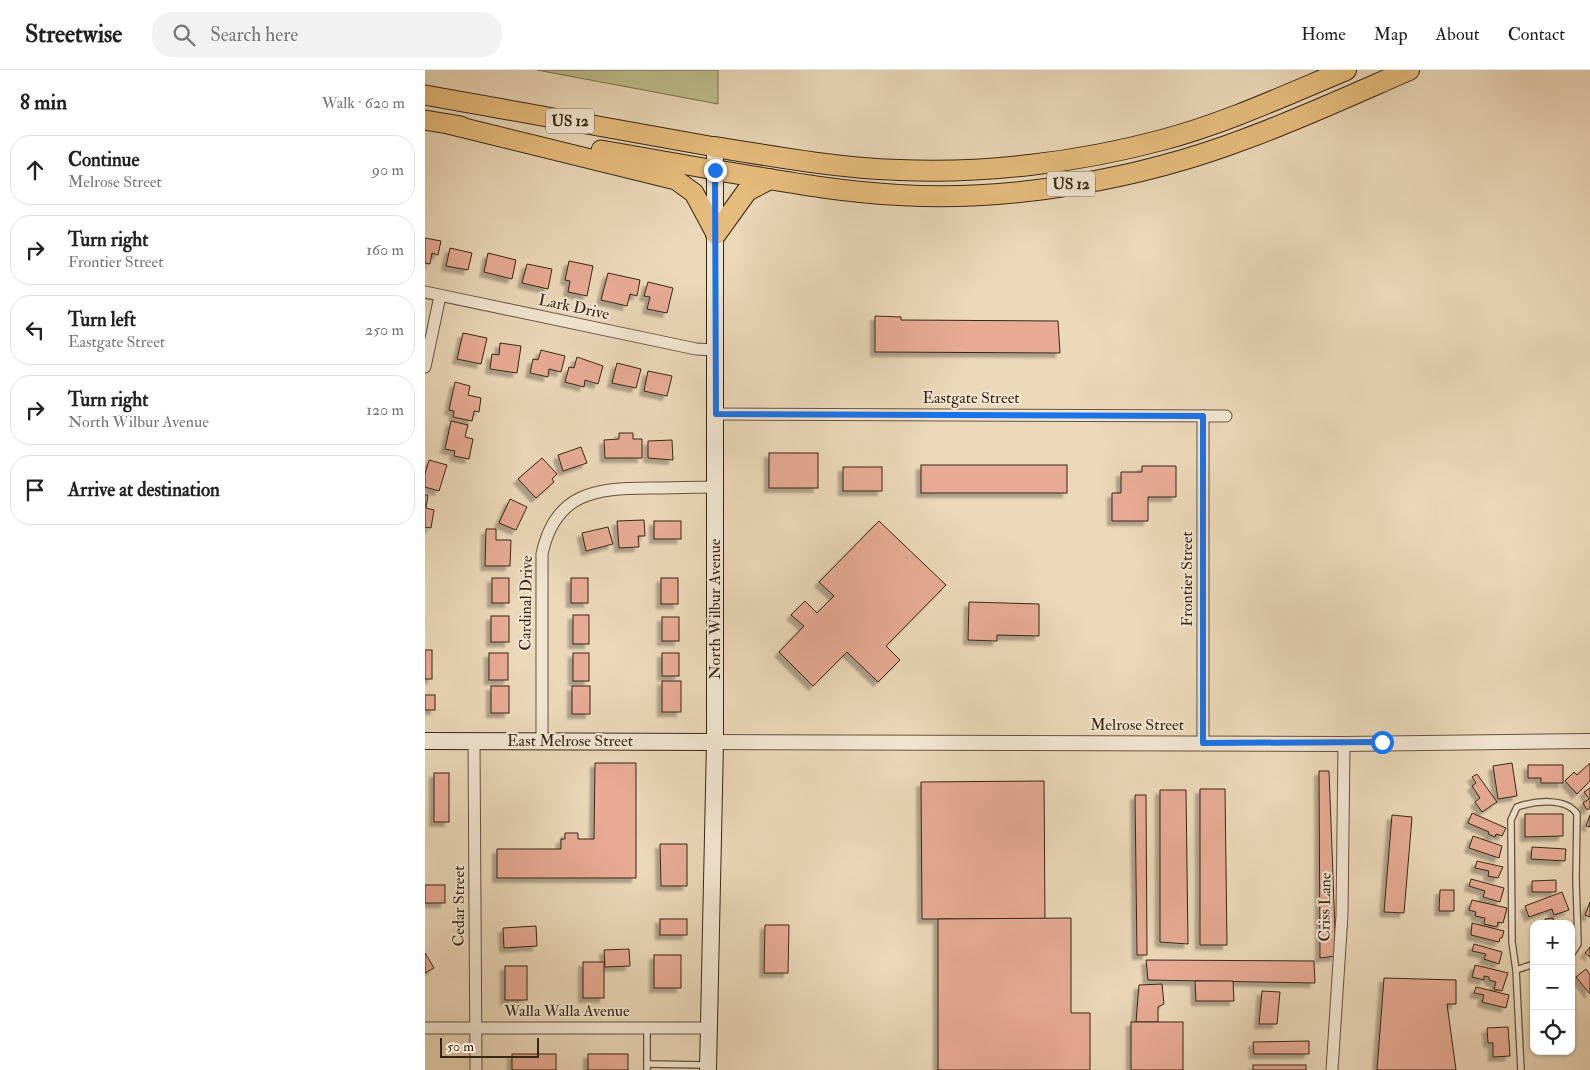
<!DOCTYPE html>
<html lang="en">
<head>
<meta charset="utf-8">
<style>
	:root { --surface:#fff; --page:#f2f2f2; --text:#222; --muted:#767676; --line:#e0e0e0 }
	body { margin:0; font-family:"IM FELL Double Pica",serif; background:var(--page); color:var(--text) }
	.controls { position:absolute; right:15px; bottom:15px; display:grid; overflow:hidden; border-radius:10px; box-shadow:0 1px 4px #0004 }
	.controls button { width:45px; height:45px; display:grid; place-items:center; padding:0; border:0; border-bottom:1px solid var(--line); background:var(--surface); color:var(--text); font:25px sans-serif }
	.scale { position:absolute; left:15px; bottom:12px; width:99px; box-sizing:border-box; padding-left:5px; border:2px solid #382614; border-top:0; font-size:14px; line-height:18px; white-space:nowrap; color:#382614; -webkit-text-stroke:4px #f2e6d2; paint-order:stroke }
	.stop { position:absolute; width:15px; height:15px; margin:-11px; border:4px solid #1a73e8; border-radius:50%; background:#fff }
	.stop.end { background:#1a73e8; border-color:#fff; box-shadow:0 1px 5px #0008 }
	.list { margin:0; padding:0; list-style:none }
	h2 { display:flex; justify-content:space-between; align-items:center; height:65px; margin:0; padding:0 20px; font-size:21px }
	h2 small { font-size:16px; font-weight:400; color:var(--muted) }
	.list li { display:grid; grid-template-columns:32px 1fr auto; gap:15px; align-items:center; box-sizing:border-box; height:70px; margin:0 10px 10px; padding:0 10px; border:1px solid var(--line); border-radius:20px }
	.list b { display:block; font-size:19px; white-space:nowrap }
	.list p { margin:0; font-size:16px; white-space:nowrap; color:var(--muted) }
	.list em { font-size:16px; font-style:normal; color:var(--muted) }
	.icon { flex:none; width:28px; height:28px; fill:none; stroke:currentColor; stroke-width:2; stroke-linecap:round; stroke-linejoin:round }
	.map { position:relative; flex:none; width:1165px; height:1000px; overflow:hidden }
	header { display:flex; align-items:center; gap:30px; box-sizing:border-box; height:70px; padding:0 25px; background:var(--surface); border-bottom:1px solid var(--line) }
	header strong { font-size:24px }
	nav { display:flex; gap:28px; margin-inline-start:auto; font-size:18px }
	.search { width:350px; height:45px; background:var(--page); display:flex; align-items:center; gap:12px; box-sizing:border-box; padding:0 18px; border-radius:20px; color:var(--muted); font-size:19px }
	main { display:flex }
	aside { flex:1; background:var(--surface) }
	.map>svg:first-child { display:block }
</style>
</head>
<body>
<header>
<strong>Streetwise</strong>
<div class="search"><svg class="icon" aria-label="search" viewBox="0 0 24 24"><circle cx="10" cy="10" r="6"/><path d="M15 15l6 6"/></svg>Search here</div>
<nav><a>Home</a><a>Map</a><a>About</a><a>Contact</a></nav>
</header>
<main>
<aside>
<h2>8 min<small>Walk · 620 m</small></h2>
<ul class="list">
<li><svg class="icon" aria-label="ahead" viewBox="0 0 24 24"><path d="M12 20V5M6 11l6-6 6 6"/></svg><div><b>Continue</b><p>Melrose Street</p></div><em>90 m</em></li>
<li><svg class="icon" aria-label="right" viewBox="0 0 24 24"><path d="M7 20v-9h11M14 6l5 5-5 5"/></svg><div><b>Turn right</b><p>Frontier Street</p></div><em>160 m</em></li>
<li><svg class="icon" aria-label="left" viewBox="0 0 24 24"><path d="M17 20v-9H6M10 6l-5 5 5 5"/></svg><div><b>Turn left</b><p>Eastgate Street</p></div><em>250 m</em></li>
<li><svg class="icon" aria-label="right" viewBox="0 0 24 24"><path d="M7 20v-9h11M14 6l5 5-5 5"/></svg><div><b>Turn right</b><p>North Wilbur Avenue</p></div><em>120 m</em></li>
<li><svg class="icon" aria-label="arrive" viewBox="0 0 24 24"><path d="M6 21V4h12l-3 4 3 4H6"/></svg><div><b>Arrive at destination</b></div></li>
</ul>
</aside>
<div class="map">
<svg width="1165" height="1000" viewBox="0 0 1165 1000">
	<defs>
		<filter id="shadow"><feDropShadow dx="-4.5" dy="4.5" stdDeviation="1" flood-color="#0004"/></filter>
	</defs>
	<rect width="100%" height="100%" fill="#ebd8b9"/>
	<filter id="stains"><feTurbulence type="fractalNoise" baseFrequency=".004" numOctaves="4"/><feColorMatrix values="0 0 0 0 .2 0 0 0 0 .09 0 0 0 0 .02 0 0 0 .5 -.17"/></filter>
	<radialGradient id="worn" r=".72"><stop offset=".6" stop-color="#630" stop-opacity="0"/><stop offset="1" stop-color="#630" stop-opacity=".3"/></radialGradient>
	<path fill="#bdbd8b" stroke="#7a7250" d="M112,0H293V34Z"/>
	<g fill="#e7ab95" stroke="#382614" filter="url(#shadow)">
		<path d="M0,168L16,171L13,185L7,183L5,194L0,193Z"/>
		<path d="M25,178L47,183L43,200L21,196Z"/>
		<path d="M63,183L91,190L87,209L59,202Z"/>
		<path d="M144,191L168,196L162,226L143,222L145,211L140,210Z"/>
		<path d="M102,194L127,199L123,219L97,213Z"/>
		<path d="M183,203L215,210L212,226L205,224L202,236L176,230Z"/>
		<path d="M223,212L248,218L242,243L222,239L225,227L219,226Z"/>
		<path d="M450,246L476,247V250L633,251L635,283L450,282Z"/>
		<path d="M38,263L62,268L56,294L32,289Z"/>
		<path d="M75,273L96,276L92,303L65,299L67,284L74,285Z"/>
		<path d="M116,280L140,286L136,302L124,299L123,307L105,303L108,289L113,290Z"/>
		<path d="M152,287L178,296L173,314L160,310L159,317L140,312L144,297L149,298Z"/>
		<path d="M192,293L216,299L211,318L187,313Z"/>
		<path d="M223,301L247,306L242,326L219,321Z"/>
		<path d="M30,312L45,316L43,325L56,328L54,342L49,341L47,351L28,347L29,341L24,340Z"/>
		<path d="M26,351L43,355L40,367L48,369L44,389L29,386L30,381L20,379Z"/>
		<path d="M194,363H208V369H217V388H180L179,370L194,369Z"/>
		<path d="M247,370L248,390L223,388V371Z"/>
		<path d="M156,377L162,393L138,401L133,385Z"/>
		<rect x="344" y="383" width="49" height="35"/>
		<path d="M117,388L132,404L127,409L129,412L111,428L93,409Z"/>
		<path d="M4,390L22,395L14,421L0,417V404Z"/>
		<rect x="496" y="395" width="146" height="28"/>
		<path d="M717,396H751V427H723V451H687V423H696V402H717Z"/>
		<rect x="418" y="397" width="39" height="24"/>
		<path d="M0,425H3L1,438L9,440L6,458L0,457Z"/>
		<path d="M85,429L102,437L91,460L74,453Z"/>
		<path d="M219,450L220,466H213L214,477L194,478L192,451Z"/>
		<rect x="229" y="451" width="27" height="18"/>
		<path d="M454,451L521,515L461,576L475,590L453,612L422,582L388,616L354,582L379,556L366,545L380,531L392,543L409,526L394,512Z"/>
		<path d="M183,457L188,474L161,481L157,463Z"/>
		<path d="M61,459H71V470H86L85,496H60Z"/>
		<rect x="67" y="508" width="17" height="25"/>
		<rect x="146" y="508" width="17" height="25"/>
		<rect x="236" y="508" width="17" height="26"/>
		<path d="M544,532L614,534V566L572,565V571L543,570Z"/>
		<rect x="148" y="545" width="16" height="29"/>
		<rect x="66" y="546" width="18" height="26"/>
		<rect x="237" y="547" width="17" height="24"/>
		<rect x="0" y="580" width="7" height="29"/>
		<rect x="64" y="583" width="19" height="27"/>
		<rect x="148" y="583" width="16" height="28"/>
		<rect x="237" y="583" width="17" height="23"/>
		<rect x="237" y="611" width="19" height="31"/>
		<rect x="66" y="616" width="18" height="27"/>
		<rect x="147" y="616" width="18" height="28"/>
		<rect x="0" y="625" width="10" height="15"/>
		<path d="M170,693H211V808H72V779H136V769H140V763H153V769H169Z"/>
		<path d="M1087,693L1092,726L1073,729L1068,696Z"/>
		<path d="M1165,693V711L1152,724L1140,711L1149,702L1152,705Z"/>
		<path d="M1103,695H1138V713H1116V708H1103Z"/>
		<path d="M894,701H904L911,886L895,888Z"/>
		<rect x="9" y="703" width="15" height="49"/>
		<path d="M1052,704L1072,732L1057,742L1050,732L1055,728L1047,716L1051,713L1047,707Z"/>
		<path d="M619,711L620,849H497L496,712Z"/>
		<path d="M1165,718V738L1162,740L1158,733L1164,729L1159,722Z"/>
		<path d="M775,719H800L802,875H775Z"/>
		<path d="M735,720H761L763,874L735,872Z"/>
		<path d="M710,725H721L722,885H712Z"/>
		<path d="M1047,743L1081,758L1077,766L1071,764L1070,767L1063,764L1064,762L1043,753Z"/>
		<path d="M1100,744H1138V766L1100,767Z"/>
		<path d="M967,745L987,747L979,843L959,842Z"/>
		<path d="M1165,745V757L1161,756Z"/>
		<path d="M1048,766L1077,776L1074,788L1044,778Z"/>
		<path d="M235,774H262V816H236Z"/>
		<path d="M1107,777L1141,779L1140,791L1106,789Z"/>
		<path d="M1052,791L1078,797L1073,808L1063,806L1064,801L1050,798Z"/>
		<path d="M1046,809L1079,818L1075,832L1058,827L1060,821L1044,816Z"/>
		<path d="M1131,810V822H1107V811Z"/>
		<rect x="0" y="815" width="20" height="18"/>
		<path d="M1015,820H1029V841H1014Z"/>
		<path d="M1137,822L1144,840L1129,845L1127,839L1104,847L1100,836Z"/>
		<path d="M1047,830L1082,838L1078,853L1073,852L1072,857L1059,854L1060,848L1050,846L1051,842L1044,840Z"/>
		<path d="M1165,832V847L1160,845Z"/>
		<path d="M646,848V943H665V1000H513V849Z"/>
		<path d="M1128,848L1129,854H1121L1120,849Z"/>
		<rect x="235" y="849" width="27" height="16"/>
		<path d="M1047,853L1079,861L1077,868H1075L1074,872L1046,865Z"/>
		<path d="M340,855H364L363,903H339Z"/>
		<path d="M111,856L112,876L79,878L78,858Z"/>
		<path d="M1049,874L1077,882L1074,894L1059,889L1061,884L1047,881Z"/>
		<path d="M1165,877V887L1160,883Z"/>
		<path d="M204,879L205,896L180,897L179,880Z"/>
		<path d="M0,883L9,898L0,903Z"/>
		<rect x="229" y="885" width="27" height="33"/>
		<path d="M721,890L889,891L890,913L723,910Z"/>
		<rect x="158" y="892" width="21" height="36"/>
		<path d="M1050,895L1083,903L1077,921L1069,919L1071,912L1064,910V907L1059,906V910L1047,907Z"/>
		<rect x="80" y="896" width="22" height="34"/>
		<path d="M1161,899L1165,905V924L1151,907Z"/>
		<path d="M959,908L1031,910V934H1022L1031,1000H952Z"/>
		<path d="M770,911H808L809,931H771Z"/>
		<path d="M737,914L739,934L733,937V952H711L714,915Z"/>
		<path d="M1051,917L1084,925L1081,938L1057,932L1059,925L1049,923Z"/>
		<path d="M837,921L855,922L852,954H834Z"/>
		<rect x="706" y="952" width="52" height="48"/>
		<path d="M1083,957L1085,986L1068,987V973H1063L1062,958Z"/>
		<path d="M884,971V984H829L828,972Z"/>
		<rect x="87" y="984" width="44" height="16"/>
		<rect x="163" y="984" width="40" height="16"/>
		<rect x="828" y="995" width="53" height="5"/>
	</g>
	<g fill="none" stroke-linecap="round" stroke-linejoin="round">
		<g stroke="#65523d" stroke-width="8">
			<g id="service">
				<path d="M1109,894L1091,900L1087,872L1086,750L1092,737C1109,731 1141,727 1152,744L1151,809L1153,874L1146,885"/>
				<path d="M1091,900L1096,1000"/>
				<path d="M222,994L282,995"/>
				<path d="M222,1000V958"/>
			</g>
		</g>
		<g stroke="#65523d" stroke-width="13">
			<g id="minor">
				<path d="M0,222L271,279L291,280"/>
				<path d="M0,297L15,226"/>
				<path d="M291,344L801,346"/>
				<path d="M49,671L51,1000"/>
				<path d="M117,671V484C130,423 170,418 225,418C247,418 269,417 291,417"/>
				<path d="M778,673V346"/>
				<path d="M0,958H283"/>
				<path d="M907,1000L917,845L919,674"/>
			</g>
		</g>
		<g stroke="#65523d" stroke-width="16">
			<path id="tertiary" d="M290,672L919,674L1165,671"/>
		</g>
		<g stroke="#382614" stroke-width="18">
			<g id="secondary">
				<path d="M0,671L290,672"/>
				<path d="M283,1000L290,672V77"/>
			</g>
		</g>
		<g stroke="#382614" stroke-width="21">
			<g id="trunk">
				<path d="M0,25L290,77"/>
				<path d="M0,50L36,56"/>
				<path d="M23,54L251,110L269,123L291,164"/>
				<path d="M176,80L290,100"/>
			</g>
		</g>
		<g stroke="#382614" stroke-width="22">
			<g id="motorway">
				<path d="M290,77C351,87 413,98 474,100C560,104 655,92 737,70C801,53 861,25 921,0"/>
				<path d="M290,100C351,110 412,122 474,125C586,132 715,109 820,69C875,49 929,24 984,0"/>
				<path d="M291,164L322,121L345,109"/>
			</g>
		</g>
		<use href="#service" stroke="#f2e6d2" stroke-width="5.5"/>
		<use href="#minor" stroke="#f2e6d2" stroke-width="11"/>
		<use href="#tertiary" stroke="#f2e6d2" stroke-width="14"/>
		<use href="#secondary" stroke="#f2e6d2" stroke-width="16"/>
		<use href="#trunk" stroke="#e6bc7c" stroke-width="19"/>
		<use href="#motorway" stroke="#e6bc7c" stroke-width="20"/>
	</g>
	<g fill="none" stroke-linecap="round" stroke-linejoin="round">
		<path stroke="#1a73e8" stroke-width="6" d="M290,100L291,344L778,346V673L957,672"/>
	</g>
	<g text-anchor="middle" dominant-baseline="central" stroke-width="4" stroke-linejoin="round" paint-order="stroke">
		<g fill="#f2e6d2" stroke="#70604d" stroke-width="1">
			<rect x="121" y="38.5" width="48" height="25" rx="4"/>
			<rect x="622" y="101.5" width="48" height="25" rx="4"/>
		</g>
		<g font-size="15" font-weight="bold" fill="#382614">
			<text x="145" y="51">US 12</text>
			<text x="646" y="114">US 12</text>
		</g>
		<g font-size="16" fill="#382614" stroke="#f2e6d2">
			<text transform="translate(149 237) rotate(12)">Lark Drive</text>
			<text x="546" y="328">Eastgate Street</text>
			<text transform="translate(762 509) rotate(-90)">Frontier Street</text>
			<text transform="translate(101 533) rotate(-89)">Cardinal Drive</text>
			<text transform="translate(290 539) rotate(-90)">North Wilbur Avenue</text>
			<text x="712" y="655">Melrose Street</text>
			<text x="145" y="671">East Melrose Street</text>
			<text transform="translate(34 836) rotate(-90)">Cedar Street</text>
			<text transform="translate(900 837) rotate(-89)">Criss Lane</text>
			<text x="142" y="941">Walla Walla Avenue</text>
		</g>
	</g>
	<rect width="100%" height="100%" filter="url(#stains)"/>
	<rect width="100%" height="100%" fill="url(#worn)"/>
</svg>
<div class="controls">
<button>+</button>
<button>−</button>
<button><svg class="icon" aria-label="locate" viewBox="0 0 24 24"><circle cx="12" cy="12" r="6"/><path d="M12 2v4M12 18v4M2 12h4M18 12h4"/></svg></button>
</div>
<div class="scale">50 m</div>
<div class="stop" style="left:957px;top:672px"></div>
<div class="stop end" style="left:290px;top:100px"></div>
</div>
</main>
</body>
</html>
